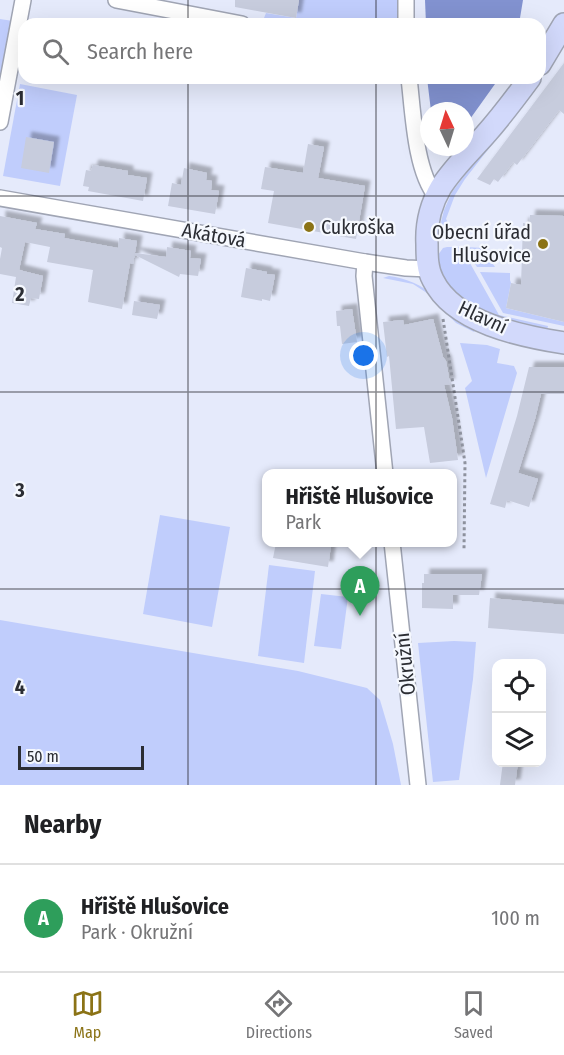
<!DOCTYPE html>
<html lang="en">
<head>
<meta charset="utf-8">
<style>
	:root { --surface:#fff; --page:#f2f2f2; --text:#202124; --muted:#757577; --line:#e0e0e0; --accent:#8b7316 }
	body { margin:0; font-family:"Fira Sans Condensed",sans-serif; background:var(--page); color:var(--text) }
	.controls { position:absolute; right:18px; bottom:18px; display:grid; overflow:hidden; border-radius:12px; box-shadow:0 6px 24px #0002 }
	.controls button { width:54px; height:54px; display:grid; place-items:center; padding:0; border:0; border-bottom:2px solid var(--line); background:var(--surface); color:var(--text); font:30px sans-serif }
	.compass { position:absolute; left:420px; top:102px; width:54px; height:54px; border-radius:50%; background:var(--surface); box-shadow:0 6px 24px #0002; rotate:356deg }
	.scale { position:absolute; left:18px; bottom:15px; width:126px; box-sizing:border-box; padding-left:6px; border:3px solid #2b2d33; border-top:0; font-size:16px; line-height:21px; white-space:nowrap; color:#2b2d33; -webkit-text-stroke:4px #f5f8fe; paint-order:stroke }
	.you { position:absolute; left:364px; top:356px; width:21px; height:21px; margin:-15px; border:4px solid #fff; border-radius:50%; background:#1a73e8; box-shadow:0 0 0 9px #1a73e833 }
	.badge { display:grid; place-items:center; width:39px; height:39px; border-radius:50%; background:var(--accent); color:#fff; font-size:20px; font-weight:700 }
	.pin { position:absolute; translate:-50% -50px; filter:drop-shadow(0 2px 3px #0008) }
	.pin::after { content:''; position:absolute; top:32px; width:21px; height:18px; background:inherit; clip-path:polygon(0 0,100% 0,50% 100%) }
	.popup { position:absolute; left:262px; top:469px; width:195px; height:78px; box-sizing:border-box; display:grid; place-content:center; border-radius:12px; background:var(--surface); filter:drop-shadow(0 2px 4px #0005); font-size:20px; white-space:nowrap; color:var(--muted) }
	.popup b { font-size:22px; color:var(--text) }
	.popup::after { content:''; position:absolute; left:50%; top:100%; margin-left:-12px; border:12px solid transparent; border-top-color:var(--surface) }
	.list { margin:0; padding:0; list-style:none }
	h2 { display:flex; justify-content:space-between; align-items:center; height:78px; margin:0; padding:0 24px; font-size:26px }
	h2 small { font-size:20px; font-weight:400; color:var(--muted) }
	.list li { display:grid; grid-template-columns:39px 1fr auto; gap:18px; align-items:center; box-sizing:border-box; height:108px; padding:0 24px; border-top:2px solid var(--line) }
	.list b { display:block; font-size:22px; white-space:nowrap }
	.list p { margin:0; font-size:20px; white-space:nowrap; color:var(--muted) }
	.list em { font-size:20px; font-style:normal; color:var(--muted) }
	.icon { flex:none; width:33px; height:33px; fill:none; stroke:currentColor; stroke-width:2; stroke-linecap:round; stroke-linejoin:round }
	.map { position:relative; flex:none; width:564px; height:785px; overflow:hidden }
	.search { position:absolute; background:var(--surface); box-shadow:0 6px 24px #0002; left:18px; right:18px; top:18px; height:66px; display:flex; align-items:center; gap:15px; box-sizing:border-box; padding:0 21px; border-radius:18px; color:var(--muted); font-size:22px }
	.sheet { height:186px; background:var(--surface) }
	nav { display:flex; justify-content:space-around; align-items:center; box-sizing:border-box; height:84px; border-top:2px solid var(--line); background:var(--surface); font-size:16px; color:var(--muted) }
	nav a { display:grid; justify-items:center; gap:3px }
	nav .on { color:var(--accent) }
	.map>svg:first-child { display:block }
</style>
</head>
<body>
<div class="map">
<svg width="564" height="785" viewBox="0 0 564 785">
	<defs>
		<filter id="shadow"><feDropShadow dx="5.5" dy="-5.5" stdDeviation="1.5" flood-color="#0004"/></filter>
	</defs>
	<rect width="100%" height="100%" fill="#e5eafb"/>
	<g fill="#c0cdfc">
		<path d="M299,0H401L402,24H290L264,18L266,13L296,18Z"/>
		<path d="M0,19L13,21L0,92Z"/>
		<path d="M20,84L77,95L60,186L3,176Z"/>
		<path d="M523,105L465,179L455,195L446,219L454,234L445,230L441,222L444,210L452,192L493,138Z"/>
		<path d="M447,247H461L499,315L548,326L547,331L495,319L460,298L448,285L440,269L438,255L443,248Z"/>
		<path d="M465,247L483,248L495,267H477Z"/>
		<path d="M480,272L510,273V280L511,283L506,308L564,322V326L503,313Z"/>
		<path d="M389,276C424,280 449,307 476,328L474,332L456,323L432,299L433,297L413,284L383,278Z"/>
		<path d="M460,343L487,345L500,349L497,363L514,366L517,373L486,478L465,388L472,381Z"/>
		<path d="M160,515L230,527L212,627L143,614Z"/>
		<path d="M269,565L315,571L304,663L258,656Z"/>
		<path d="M321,594L348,597L341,649L314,646Z"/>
		<path d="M0,620L298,671L367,688L380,700L393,744L401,785H0Z"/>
		<path d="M454,641L476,642L473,679L459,780L433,782L418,643Z"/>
	</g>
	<g fill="#8292d0">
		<path d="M425,0H523L519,24H426Z"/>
		<path d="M427,78H497L495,84L465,126V111H431Z"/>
	</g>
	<g fill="#c7ccdd" filter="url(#shadow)">
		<path d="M235,0H299L296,18L235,7Z"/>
		<path d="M564,63V114L559,110L517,165L513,162L498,182L494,179L490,185L477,179Z"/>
		<path d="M26,137L54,142L49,173L21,168Z"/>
		<path d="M308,144L324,147L318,178L365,186L356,239L327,234L326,223L324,233L268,223L274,191L261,189L265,167L303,173Z"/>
		<path d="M93,165L128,171V175L147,178L143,201L88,191L89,187L83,186L86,170L91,171Z"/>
		<path d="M184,168L207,173L206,180L212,181L211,190L219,191L215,214L168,206L172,183L181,185Z"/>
		<path d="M530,215L564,216V322L506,308L511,283L521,285L523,223L529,224Z"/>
		<path d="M0,216L37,223L35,229L65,234L64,238L118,248L119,238L137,241L133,264L130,263L122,309L88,302L93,270L47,262L50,247L25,242L19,270L43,276L39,299L31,298L29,306L12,303L16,277L0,274V259L2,248L0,247Z"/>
		<path d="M167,247L191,251L190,258L201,259L198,276L180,274L179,277L135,255V253L166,257Z"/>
		<path d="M246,268L267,272V274L275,275L270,301L262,299V301L241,297Z"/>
		<path d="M134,301L160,305L157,319L132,315Z"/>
		<path d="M352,309L357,342L342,344L340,326H337L336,311Z"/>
		<path d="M433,319L443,357L446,361L448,372L450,384L444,385L452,418L458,460L430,463L424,427L396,429L389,356L387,357L383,322L403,320L404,325Z"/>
		<path d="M529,367H564V394H541L535,419L518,473L538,479L529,507L507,500L505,508L490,504L517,416Z"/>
		<path d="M276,543H314L331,545L328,567L273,558Z"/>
		<path d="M424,574H482L479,595H453V609L422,608V583H424Z"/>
		<path d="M490,598L564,605V634L488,628Z"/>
		<path d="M503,762H518L515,785H500Z"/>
	</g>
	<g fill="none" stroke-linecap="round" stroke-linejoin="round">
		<g stroke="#a0a5b4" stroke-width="18">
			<g id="street">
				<path d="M116,0L242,24"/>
				<path d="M406,0V24"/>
				<path d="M409,78C413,111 415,171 436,196"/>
				<path d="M0,122L23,0"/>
				<path d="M0,198L365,262L406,268L429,269"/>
				<path d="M365,262L364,276L385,474"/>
				<path d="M392,542L418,785"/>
			</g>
		</g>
		<g stroke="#a0a5b4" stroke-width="24">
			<g id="secondary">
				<path d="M540,64L564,24"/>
				<path d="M530,78C516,97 501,117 485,135C470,152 453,168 441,187C431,204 426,225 427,244C427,256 427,269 433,280C454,323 521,336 564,343"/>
			</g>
		</g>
		<path stroke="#8f939f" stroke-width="3" stroke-dasharray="3 3" stroke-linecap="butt" d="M443,319L465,463L464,550"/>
		<use href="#street" stroke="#fff" stroke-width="15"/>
		<use href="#secondary" stroke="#d2d9fb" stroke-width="21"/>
	</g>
	<path fill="none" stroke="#2b2d33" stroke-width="1.5" stroke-opacity="0.55" d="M188,0V24M376,0V24M188,78V785M376,78V785M0,196H564M0,392H564M0,589H564"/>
	<g fill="#8b7316" stroke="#f5f8fe" stroke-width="2">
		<circle cx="309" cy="227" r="6"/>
		<circle cx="543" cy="244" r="6"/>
	</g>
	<g text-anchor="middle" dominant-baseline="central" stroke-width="4.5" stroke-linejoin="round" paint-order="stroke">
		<g font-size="20" fill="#2b2d33" stroke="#f5f8fe" text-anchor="start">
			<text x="321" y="227">Cukroška</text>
			<text x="531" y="232" text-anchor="end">Obecní úřad<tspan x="531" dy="23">Hlušovice</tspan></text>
		</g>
		<g font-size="20" fill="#2b2d33" stroke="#f5f8fe">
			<text transform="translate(214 235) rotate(10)">Akátová</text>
			<text transform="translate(483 317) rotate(25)">Hlavní</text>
			<text transform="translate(405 664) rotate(-96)">Okružní</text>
		</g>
	</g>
	<g font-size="20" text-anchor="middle" font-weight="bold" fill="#2b2d33" stroke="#f5f8fe" stroke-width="4.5" stroke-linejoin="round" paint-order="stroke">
		<text x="20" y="105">1</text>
		<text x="20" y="301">2</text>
		<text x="20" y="497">3</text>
		<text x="20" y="694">4</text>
	</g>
</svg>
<div class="controls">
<button><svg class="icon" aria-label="locate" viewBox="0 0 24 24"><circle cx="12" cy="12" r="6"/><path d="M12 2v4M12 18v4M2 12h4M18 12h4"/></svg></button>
<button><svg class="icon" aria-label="layers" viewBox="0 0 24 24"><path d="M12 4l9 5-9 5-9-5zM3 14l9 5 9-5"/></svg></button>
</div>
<svg class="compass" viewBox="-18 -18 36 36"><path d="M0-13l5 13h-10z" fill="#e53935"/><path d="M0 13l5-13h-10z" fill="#757577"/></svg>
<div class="scale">50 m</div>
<div class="you"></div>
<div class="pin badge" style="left:360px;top:616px;background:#2e9e5b">A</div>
<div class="popup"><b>Hřiště Hlušovice</b>Park</div>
<div class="search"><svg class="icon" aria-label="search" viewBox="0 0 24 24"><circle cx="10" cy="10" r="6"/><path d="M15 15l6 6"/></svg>Search here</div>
</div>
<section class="sheet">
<h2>Nearby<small></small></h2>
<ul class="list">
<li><span class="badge" style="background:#2e9e5b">A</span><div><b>Hřiště Hlušovice</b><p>Park · Okružní</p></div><em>100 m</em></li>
</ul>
</section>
<nav>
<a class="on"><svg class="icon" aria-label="map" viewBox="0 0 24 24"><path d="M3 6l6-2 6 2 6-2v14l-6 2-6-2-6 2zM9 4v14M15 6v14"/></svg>Map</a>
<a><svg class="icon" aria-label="directions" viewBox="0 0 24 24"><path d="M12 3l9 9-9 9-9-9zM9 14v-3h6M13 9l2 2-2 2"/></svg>Directions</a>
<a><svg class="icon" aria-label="saved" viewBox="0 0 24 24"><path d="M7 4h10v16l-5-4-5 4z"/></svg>Saved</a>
</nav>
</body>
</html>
